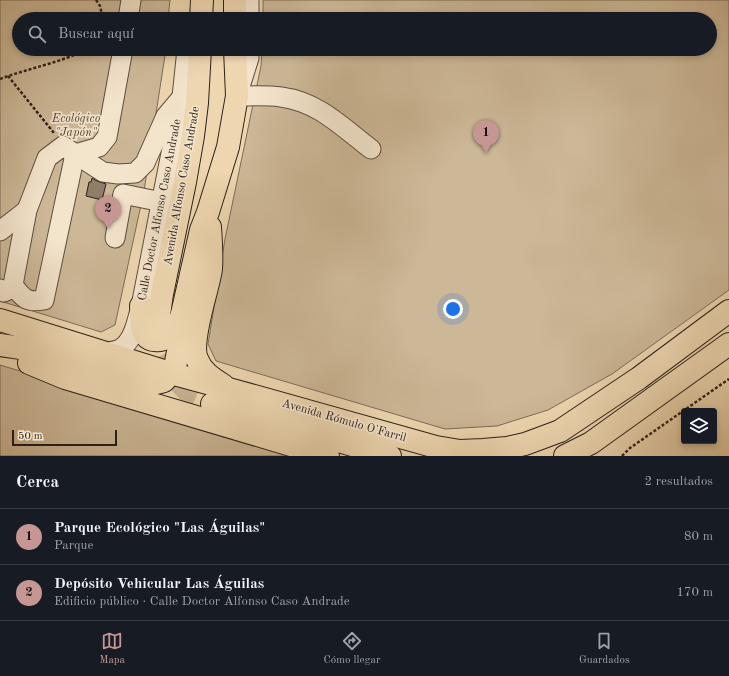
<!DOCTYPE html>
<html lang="es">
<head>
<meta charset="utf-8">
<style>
	:root { --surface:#171b24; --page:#242831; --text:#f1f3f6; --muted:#9ea1a6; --line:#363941; --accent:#c59692 }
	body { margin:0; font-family:"Old Standard TT",serif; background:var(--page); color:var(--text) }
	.controls { position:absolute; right:12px; bottom:12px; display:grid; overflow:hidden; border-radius:4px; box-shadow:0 2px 6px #0003 }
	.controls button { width:36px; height:36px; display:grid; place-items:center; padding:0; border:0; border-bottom:1px solid var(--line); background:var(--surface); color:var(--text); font:20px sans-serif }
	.scale { position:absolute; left:12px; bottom:10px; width:105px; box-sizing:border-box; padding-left:4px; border:2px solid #2b2119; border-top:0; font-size:11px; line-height:14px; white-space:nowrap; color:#2b2119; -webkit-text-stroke:3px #f3e4cc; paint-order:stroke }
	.you { position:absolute; left:453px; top:309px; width:14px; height:14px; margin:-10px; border:3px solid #fff; border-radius:50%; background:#1a73e8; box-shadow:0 0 0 6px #1a73e833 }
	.badge { display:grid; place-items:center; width:26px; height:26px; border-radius:50%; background:var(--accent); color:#111; font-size:13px; font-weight:700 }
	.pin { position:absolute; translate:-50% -33px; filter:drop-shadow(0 1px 2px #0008) }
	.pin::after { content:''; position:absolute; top:21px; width:14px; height:12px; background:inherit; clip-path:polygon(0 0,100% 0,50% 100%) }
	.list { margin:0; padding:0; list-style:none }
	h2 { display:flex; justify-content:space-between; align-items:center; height:52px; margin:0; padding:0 16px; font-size:17px }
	h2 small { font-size:13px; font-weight:400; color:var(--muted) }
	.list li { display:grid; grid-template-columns:26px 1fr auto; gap:12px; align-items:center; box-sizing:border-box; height:56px; padding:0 16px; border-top:1px solid var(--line) }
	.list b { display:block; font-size:15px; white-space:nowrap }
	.list p { margin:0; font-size:13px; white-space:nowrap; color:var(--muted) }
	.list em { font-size:13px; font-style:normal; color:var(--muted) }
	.icon { flex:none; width:22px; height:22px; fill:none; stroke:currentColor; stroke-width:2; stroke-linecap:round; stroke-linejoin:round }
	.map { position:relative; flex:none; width:729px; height:456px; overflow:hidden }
	.search { position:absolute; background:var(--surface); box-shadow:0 2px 6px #0003; left:12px; right:12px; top:12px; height:44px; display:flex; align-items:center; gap:10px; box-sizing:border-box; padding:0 14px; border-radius:22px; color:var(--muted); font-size:15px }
	.sheet { height:164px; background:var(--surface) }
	nav { display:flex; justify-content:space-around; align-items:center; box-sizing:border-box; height:56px; border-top:1px solid var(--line); background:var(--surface); font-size:11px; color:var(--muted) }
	nav a { display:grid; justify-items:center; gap:2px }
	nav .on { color:var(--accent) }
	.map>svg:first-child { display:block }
</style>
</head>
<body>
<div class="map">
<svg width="729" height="456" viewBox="0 0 729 456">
	<rect width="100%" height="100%" fill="#edd6b0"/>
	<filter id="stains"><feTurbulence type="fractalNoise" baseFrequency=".005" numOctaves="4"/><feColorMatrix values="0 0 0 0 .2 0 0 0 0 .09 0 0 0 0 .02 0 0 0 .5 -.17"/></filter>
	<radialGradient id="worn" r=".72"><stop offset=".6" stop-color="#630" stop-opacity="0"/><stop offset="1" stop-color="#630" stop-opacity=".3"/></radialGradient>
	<g fill="#ccb796" stroke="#7c6c58">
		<path d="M0,0H170L168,19H19V49H166L144,191L115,325L101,332L0,301Z"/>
		<path d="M263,0H729V290L612,374L548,410L497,426L445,429L216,361L208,344L225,239L261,66L262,49H710V19H263Z"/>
		<path d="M0,365L306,456H0Z"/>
	</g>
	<path fill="#907f68" stroke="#2b2119" d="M92,178L97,181L106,184L102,200L86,196L89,182H91Z"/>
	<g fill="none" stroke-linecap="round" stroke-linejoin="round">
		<path stroke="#c6b292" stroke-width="22" stroke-dasharray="22 11" stroke-linecap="butt" d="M158,322L162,353L168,365L181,384L191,395L212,404"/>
		<g stroke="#5c4e3f" stroke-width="21">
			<g id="minor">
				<path d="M249,0V19"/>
				<path d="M128,19L131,0"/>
				<path d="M249,49V58L237,96C251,96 267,95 281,97C319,102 342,127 371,149"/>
				<path d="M0,231L27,210"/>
				<path d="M115,238L123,194L162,202"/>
				<path d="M13,285C23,298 26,303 44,300L75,154L99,147L107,137L123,49"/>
				<path d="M0,289L4,292L8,290L13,285L27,210L47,158L63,146L103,172L118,174L135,173L145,163L166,116L182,97"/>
				<path d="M104,353C109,352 116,351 120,349C134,341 137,320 141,306L182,97L187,49"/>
			</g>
		</g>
		<g stroke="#2b2119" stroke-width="24">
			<g id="major">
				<path d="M235,0V19"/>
				<path d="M201,19L202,0"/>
				<path d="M210,227C211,241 212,255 211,269C208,291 189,341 197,359C202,372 212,378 223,385"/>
				<path d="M141,306C142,314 140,328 145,335C152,344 167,340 174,333C177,328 179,321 182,315"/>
				<path d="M0,320L170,373L229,389L436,447L460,451L483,450L507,448L525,444L560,431L639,378L729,311"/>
				<path d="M158,322L162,294L185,182L193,136L197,103L200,49"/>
				<path d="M0,345L27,349L110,376L138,383L152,384L164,381L175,367L181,336L182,314L201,230L208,212L228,147L237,96L235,49"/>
				<path d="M29,363L65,378L328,456"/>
				<path d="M212,404L390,456"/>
				<path d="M565,456L591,443L729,344"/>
			</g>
		</g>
		<g stroke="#2b2119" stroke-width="2.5" stroke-dasharray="3 2" stroke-linecap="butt">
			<path d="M96,0L100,6L103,19"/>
			<path d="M8,76L54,133"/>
			<path d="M0,79C29,68 60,63 87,49"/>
			<path d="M622,456L630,448L729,379"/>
		</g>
		<use href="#minor" stroke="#f3e4cc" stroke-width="19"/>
		<use href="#major" stroke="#edd6b0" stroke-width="22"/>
	</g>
	<g text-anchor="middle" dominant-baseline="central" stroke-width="3.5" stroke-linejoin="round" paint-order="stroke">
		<g font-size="12" font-style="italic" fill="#534638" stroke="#f3e4cc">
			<text x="76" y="119">Ecológico<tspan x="76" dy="14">"Japón"</tspan></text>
		</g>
		<g font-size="12" fill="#2b2119" stroke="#f3e4cc">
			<text transform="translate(182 186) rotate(-80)">Avenida Alfonso Caso Andrade</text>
			<text transform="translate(160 210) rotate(-79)">Calle Doctor Alfonso Caso Andrade</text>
			<text transform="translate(344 421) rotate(16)">Avenida Rómulo O'Farril</text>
		</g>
	</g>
	<rect width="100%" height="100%" filter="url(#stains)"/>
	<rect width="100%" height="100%" fill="url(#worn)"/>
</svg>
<div class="controls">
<button><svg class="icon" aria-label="layers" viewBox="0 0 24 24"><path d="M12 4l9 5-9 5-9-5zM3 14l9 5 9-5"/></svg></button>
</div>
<div class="scale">50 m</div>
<div class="you"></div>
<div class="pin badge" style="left:486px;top:153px">1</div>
<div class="pin badge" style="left:108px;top:229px">2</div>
<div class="search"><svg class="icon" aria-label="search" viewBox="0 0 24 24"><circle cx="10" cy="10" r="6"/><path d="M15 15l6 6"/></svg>Buscar aquí</div>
</div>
<section class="sheet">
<h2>Cerca<small>2 resultados</small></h2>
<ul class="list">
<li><span class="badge">1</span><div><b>Parque Ecológico &quot;Las Águilas&quot;</b><p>Parque</p></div><em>80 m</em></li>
<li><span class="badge">2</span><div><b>Depósito Vehicular Las Águilas</b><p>Edificio público · Calle Doctor Alfonso Caso Andrade</p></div><em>170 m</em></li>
</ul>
</section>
<nav>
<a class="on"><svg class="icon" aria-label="map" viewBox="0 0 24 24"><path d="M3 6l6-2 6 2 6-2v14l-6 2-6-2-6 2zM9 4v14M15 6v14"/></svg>Mapa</a>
<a><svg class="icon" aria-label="directions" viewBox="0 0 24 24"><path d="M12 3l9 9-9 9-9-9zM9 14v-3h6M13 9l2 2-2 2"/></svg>Cómo llegar</a>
<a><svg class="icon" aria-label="saved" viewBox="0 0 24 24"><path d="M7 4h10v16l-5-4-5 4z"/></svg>Guardados</a>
</nav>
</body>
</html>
